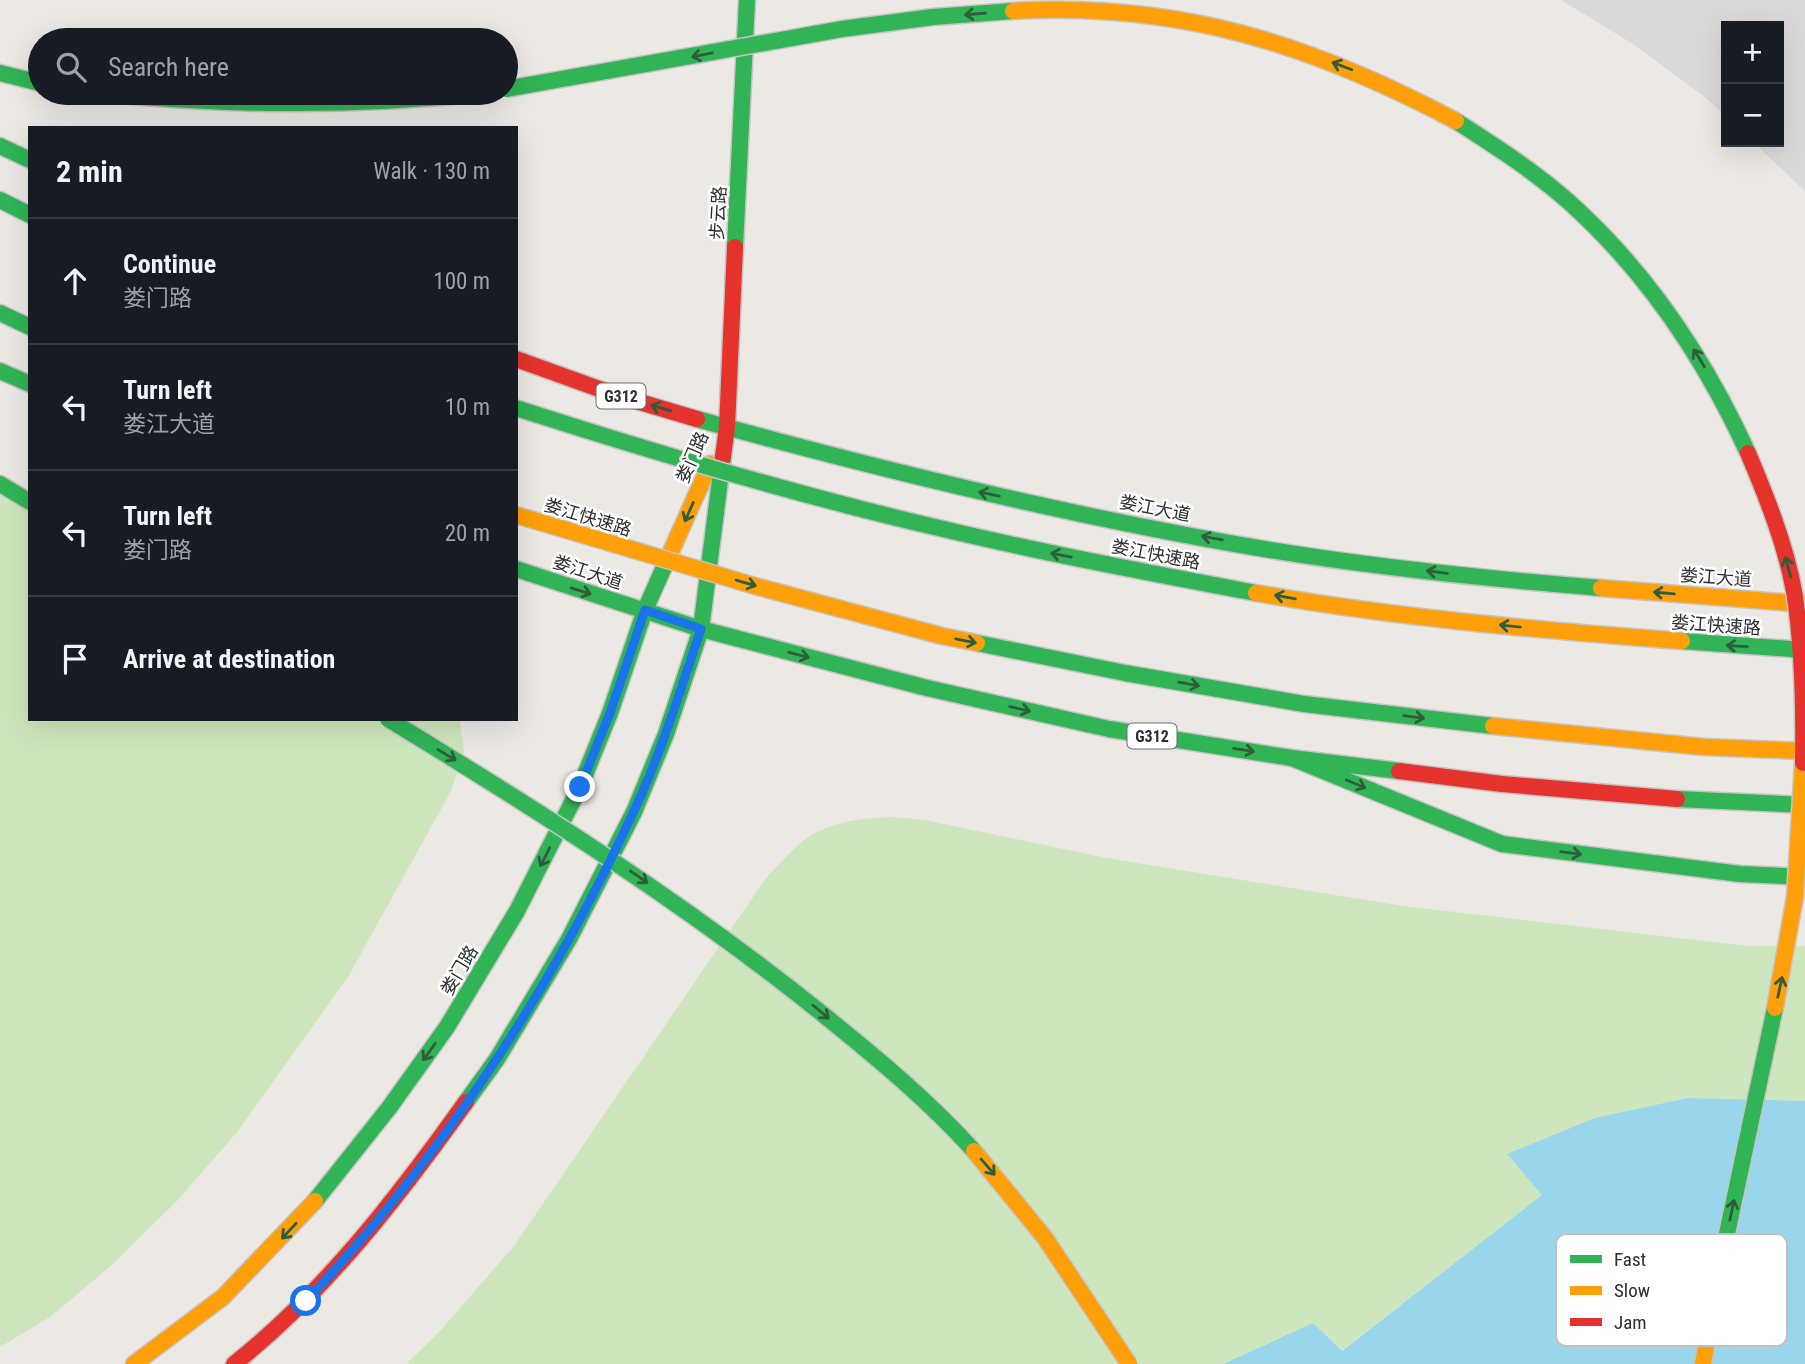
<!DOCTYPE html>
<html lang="en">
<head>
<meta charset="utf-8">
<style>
	:root { --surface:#171b24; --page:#242831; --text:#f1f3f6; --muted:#9ea1a6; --line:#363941 }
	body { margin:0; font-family:"Roboto Condensed","Noto Sans SC",sans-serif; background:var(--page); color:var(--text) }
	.controls { position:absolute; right:21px; top:21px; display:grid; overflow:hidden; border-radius:0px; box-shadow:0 7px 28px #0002 }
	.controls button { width:63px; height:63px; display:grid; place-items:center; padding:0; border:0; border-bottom:2px solid var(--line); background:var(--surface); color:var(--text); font:35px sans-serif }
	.stop { position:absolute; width:21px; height:21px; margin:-16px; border:5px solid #1a73e8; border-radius:50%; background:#fff }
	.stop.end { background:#1a73e8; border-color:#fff; box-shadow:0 2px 7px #0008 }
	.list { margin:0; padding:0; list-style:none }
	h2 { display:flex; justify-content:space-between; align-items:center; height:91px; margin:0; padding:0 28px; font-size:30px }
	h2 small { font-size:23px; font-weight:400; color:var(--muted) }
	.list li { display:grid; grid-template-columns:46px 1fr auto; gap:21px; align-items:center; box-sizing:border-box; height:126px; padding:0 28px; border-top:2px solid var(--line) }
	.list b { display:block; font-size:26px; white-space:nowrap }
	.list p { margin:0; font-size:23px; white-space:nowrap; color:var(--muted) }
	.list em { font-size:23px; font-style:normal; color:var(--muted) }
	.icon { flex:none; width:38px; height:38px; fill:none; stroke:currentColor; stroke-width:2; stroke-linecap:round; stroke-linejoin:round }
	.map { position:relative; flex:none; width:1805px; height:1364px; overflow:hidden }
	.search { position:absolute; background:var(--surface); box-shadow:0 7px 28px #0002; left:28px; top:28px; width:490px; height:77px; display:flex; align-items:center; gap:18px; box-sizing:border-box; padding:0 24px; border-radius:38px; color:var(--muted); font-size:26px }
	.panel { position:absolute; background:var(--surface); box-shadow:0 7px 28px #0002; left:28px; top:126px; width:490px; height:595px; border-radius:0px }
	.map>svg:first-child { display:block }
</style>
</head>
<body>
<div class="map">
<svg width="1805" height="1364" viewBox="0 0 1805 1364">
	<rect width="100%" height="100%" fill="#ece8e4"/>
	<path fill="#dcd9db" d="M1561,0H1805V191L1753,142H1779V26H1726V116L1706,98L1633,44Z"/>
	<g fill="#cee6be">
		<path d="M0,477L30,491V719H460L464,751L451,791L348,977L238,1131L176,1202L113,1264L50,1317L0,1347Z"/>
		<path d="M894,817L925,820L1106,858L1403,906L1747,946H1805V1101L1688,1098L1507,1154L1543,1195L1341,1351L1313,1323L1223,1364H406L439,1332L514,1246L766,878C780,864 794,846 810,836C835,821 864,818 894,817Z"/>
	</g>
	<path fill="#99d6ec" d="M1688,1098L1805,1101V1364H1223L1313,1323L1342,1351L1542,1195L1507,1154L1595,1118Z"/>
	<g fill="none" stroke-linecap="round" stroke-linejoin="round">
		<g stroke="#c5c4c5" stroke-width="19">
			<g id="fast">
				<path d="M0,73L40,83"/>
				<path d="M99,93C227,106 354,107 482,93"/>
				<path d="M0,146L30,160"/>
				<path d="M0,200L30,215"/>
				<path d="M735,247L747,0"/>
				<path d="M0,313L30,327"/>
				<path d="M0,371L30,384"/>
				<path d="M697,419C885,471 1077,518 1270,550C1379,568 1490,579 1601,588"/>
				<path d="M0,484L30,502"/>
				<path d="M516,569L701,629L927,688L1109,729L1292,758L1399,771"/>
				<path d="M1292,758L1502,844L1740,874L1805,877"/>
				<path d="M1677,799L1805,805"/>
				<path d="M466,1102L497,1059L569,939L634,812L666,734L701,629L723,457"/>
				<path d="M315,1201L389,1108L447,1027L517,911L580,787L610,713L645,610L669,556"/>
			</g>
		</g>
		<g stroke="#c5c4c5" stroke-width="19">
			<g id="slow">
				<path d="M669,556L710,464"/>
				<path d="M1601,588L1805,604"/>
				<path d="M134,1364L223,1297L315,1201"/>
				<path d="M1703,1364L1718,1276"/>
			</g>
		</g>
		<g stroke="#c5c4c5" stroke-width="19">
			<g id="jam">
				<path d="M516,359L616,395L697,419"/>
				<path d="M723,457L727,427L735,247"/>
				<path d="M1399,771L1502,784L1677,799"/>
				<path d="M234,1364C326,1291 398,1197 466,1102"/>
			</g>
		</g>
		<use href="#fast" stroke="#30b455" stroke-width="16"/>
		<use href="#slow" stroke="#ff9f0a" stroke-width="16"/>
		<use href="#jam" stroke="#e5322d" stroke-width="16"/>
		<g stroke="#c6c5c4" stroke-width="19" stroke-linecap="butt">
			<g id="fast-bridge">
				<path d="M506,89L842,29L933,17L1013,11"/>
				<path d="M1456,121C1495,146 1534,171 1569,202C1646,271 1705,359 1748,453"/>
				<path d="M516,408C656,453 796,495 939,528C1044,553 1150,573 1256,593"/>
				<path d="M1682,641L1805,650"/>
				<path d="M977,643L1125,673L1304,704L1493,726"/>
				<path d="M388,719C539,811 688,905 825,1016C877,1058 929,1101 974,1151"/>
				<path d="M1718,1276L1775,1008"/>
			</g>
		</g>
		<g stroke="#c6c5c4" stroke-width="19" stroke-linecap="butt">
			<g id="slow-bridge">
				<path d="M1013,11C1179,2 1311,44 1456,121"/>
				<path d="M516,515L755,586L942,636L977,643"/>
				<path d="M1256,593C1396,618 1540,630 1682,641"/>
				<path d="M1493,726L1704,747L1805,751"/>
				<path d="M1775,1008L1795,897L1803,763"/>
				<path d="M974,1151L1045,1238L1129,1364"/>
			</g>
		</g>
		<g stroke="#c6c5c4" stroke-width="19" stroke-linecap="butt">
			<path id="jam-bridge" d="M1748,453C1767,498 1785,543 1794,591C1803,647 1804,707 1803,763"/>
		</g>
		<use href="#fast-bridge" stroke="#30b455" stroke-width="16"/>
		<use href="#slow-bridge" stroke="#ff9f0a" stroke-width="16"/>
		<use href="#jam-bridge" stroke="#e5322d" stroke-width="16"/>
	</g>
	<defs><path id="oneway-shaft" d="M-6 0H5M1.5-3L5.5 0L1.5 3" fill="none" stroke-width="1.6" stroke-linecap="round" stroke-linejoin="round" transform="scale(1.75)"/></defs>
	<g stroke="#2f5d3c">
		<use href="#oneway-shaft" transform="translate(975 14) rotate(175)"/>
		<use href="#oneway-shaft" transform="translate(702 55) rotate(169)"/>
		<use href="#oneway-shaft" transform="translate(1342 66) rotate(-159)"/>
		<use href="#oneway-shaft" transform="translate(1699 358) rotate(-122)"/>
		<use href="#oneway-shaft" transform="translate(661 408) rotate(-164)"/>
		<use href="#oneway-shaft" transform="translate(989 494) rotate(-168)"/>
		<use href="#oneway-shaft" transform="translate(689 512) rotate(114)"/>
		<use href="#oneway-shaft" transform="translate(1212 538) rotate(-170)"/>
		<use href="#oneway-shaft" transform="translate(1061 555) rotate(-169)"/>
		<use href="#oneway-shaft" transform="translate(1788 567) rotate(-105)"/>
		<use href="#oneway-shaft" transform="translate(1437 572) rotate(-173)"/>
		<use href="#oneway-shaft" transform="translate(746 583) rotate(16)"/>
		<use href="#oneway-shaft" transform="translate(581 591) rotate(17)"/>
		<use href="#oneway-shaft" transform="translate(1664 593) rotate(-175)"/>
		<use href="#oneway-shaft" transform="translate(1285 597) rotate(-170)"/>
		<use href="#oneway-shaft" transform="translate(1510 626) rotate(-174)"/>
		<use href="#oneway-shaft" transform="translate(966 641) rotate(11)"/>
		<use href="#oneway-shaft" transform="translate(1737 646) rotate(-177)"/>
		<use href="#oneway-shaft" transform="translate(799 655) rotate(15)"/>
		<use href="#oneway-shaft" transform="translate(1189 684) rotate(10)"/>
		<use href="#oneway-shaft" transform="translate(1020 709) rotate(13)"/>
		<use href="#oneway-shaft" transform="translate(1414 717) rotate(7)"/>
		<use href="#oneway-shaft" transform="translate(1244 750) rotate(9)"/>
		<use href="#oneway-shaft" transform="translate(447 755) rotate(31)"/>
		<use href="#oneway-shaft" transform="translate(1356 784) rotate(22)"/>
		<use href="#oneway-shaft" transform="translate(1571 853) rotate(7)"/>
		<use href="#oneway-shaft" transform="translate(545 857) rotate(117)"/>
		<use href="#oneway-shaft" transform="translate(639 877) rotate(35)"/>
		<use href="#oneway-shaft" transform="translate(1780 987) rotate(-78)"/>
		<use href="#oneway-shaft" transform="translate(821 1012) rotate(40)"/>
		<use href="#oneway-shaft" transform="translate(429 1052) rotate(126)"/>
		<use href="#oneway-shaft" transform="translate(988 1167) rotate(49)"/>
		<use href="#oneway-shaft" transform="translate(1732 1210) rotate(-78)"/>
		<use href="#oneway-shaft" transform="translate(289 1231) rotate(133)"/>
	</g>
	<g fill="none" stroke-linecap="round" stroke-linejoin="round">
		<path stroke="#1a73e8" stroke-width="9" d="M306,1301C440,1159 551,991 633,813C661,754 680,691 701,629L645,610L610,713L580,787"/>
	</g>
	<g text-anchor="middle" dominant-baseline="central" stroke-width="5" stroke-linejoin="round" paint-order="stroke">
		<g fill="#fff" stroke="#6d6d6d" stroke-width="2">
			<rect x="596.5" y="383.5" width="49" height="25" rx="5"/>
			<rect x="1127.5" y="723.5" width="49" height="25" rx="5"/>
		</g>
		<g font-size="16" font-weight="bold" fill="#2e2e2e">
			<text x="621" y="396">G312</text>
			<text x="1152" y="736">G312</text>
		</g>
		<g font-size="18" fill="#2e2e2e" stroke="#fff">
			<text transform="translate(718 213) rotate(-87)">步云路</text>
			<text transform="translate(692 457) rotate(-66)">娄门路</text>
			<text transform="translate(1155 508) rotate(11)">娄江大道</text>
			<text transform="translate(588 517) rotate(17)">娄江快速路</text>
			<text transform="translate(1156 554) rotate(11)">娄江快速路</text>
			<text transform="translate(588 572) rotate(18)">娄江大道</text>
			<text transform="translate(1716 577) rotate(4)">娄江大道</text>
			<text transform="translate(1716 625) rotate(4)">娄江快速路</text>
			<text transform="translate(459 970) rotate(-59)">娄门路</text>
		</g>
	</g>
	<rect x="1556" y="1234" width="231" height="112" rx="10" fill="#fff" stroke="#c0c0c0" stroke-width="2"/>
	<rect x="1570" y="1255" width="32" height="8" fill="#30b455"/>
	<rect x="1570" y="1286" width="32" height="9" fill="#ff9f0a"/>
	<rect x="1570" y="1318" width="32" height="8" fill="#e5322d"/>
	<g font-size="19" fill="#2e2e2e">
		<text x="1614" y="1266">Fast</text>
		<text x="1614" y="1297">Slow</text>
		<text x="1614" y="1329">Jam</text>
	</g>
</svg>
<div class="controls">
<button>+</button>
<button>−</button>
</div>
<div class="stop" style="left:306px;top:1301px"></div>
<div class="stop end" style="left:580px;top:787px"></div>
<div class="search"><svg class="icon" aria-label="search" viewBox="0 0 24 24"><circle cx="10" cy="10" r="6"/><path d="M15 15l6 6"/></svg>Search here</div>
<section class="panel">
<h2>2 min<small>Walk · 130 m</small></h2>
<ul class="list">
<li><svg class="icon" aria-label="ahead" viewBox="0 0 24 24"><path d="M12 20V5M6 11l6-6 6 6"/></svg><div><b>Continue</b><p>娄门路</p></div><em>100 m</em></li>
<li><svg class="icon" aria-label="left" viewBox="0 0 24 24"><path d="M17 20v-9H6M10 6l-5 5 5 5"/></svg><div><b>Turn left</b><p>娄江大道</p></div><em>10 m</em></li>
<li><svg class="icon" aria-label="left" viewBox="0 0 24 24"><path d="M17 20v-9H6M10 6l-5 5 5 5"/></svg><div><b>Turn left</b><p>娄门路</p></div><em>20 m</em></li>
<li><svg class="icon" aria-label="arrive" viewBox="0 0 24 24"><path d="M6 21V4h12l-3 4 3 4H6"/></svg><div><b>Arrive at destination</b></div></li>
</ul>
</section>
</div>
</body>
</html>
